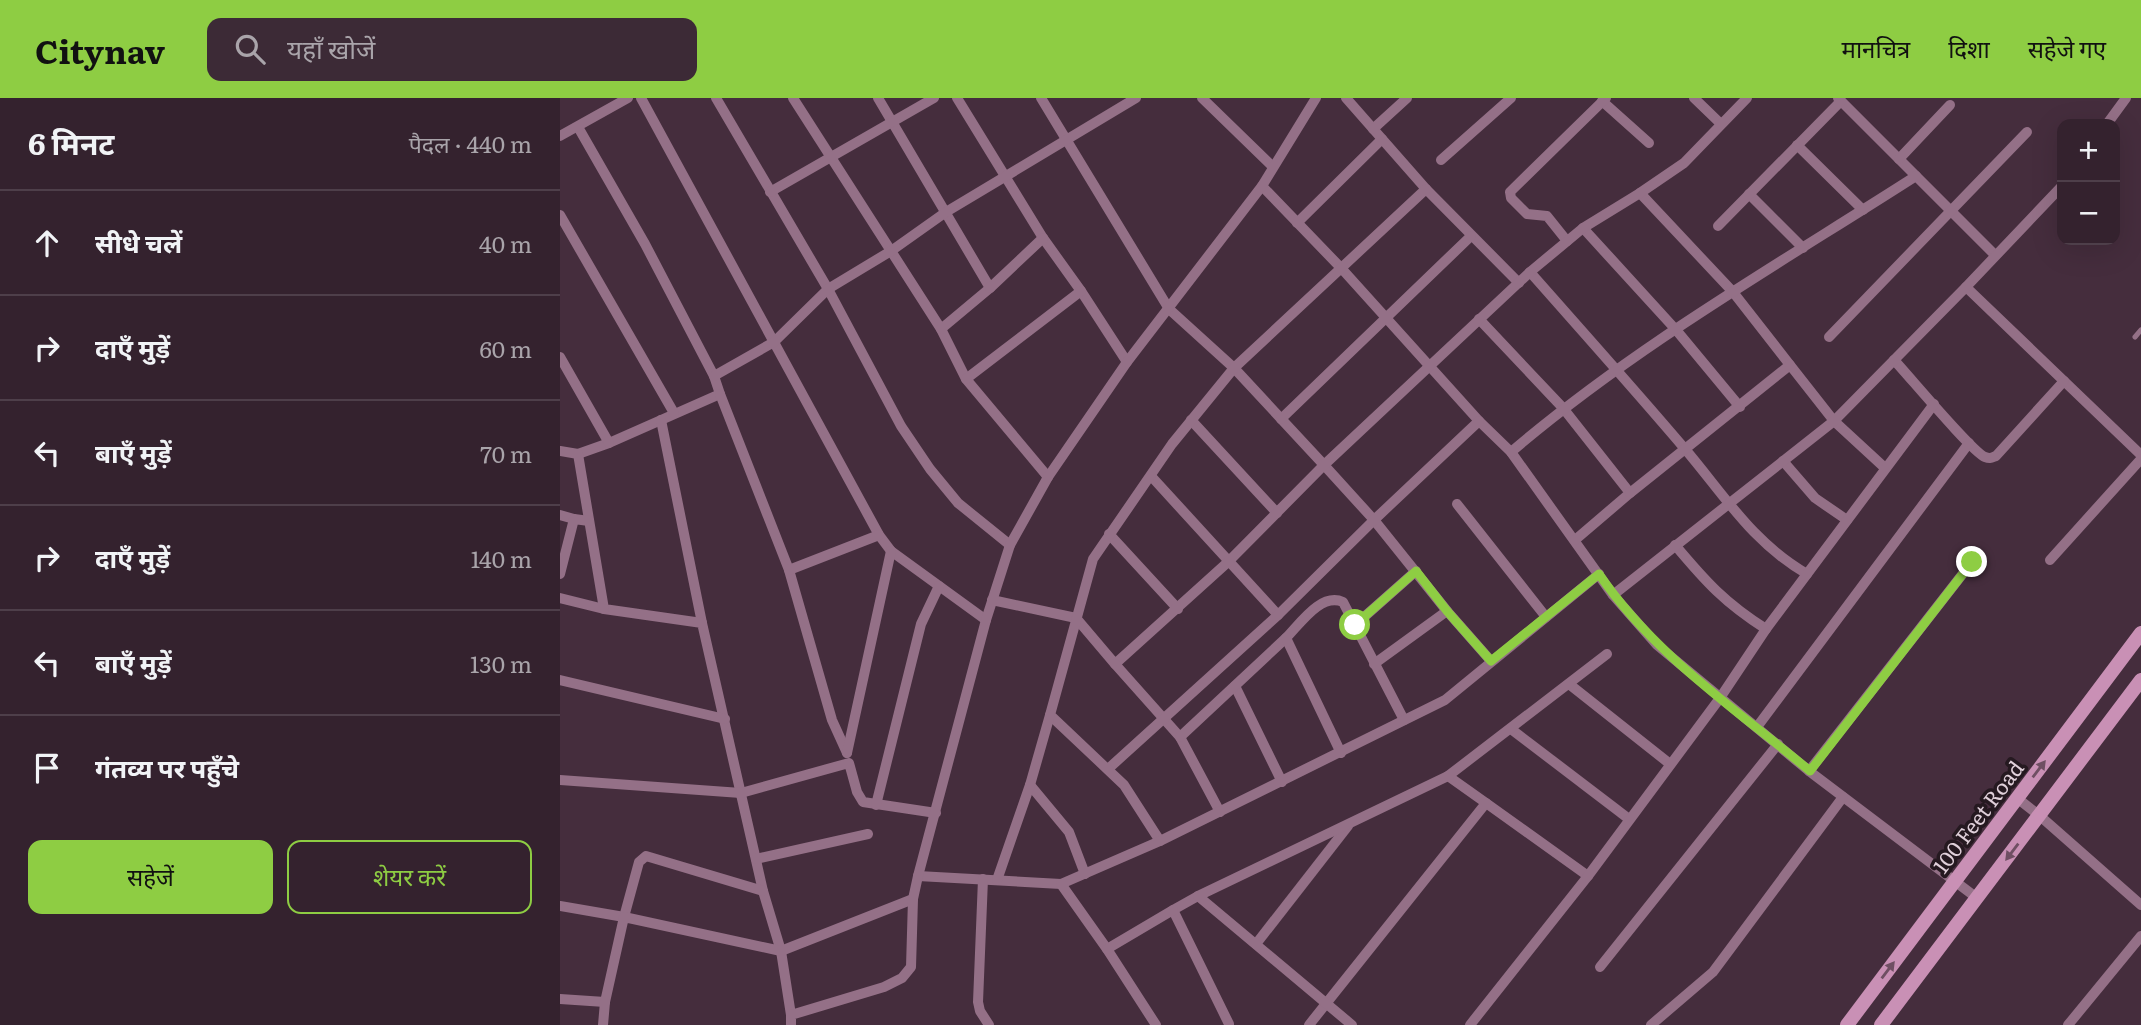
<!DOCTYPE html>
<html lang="hi">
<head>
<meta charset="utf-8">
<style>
	:root { --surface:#34222e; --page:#3c2a36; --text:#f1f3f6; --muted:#a9a4aa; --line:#4e3f4a; --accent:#8ecd43 }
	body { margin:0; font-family:Literata,"Noto Sans Devanagari",serif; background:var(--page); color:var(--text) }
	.controls { position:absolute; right:21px; top:21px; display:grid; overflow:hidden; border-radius:14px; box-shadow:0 7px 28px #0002 }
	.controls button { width:63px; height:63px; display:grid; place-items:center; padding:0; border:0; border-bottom:2px solid var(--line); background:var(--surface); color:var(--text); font:35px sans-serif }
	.stop { position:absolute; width:21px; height:21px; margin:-16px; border:5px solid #8ecd43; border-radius:50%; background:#fff }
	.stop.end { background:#8ecd43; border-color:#fff; box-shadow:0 2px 7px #0008 }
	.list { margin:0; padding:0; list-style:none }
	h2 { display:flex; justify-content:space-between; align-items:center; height:91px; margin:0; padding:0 28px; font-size:30px }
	h2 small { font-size:23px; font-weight:400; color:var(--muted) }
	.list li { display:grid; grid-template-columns:46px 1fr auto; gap:21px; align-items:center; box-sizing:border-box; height:105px; padding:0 28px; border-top:2px solid var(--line) }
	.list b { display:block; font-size:26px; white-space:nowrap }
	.list em { font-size:23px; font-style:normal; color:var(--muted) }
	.actions { display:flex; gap:14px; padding:21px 28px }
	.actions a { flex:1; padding:16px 0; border:2px solid var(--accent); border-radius:14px; text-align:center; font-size:24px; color:var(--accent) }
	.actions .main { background:var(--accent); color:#111 }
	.icon { flex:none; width:38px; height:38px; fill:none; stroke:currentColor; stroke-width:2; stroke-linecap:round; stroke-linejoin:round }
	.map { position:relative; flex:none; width:1581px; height:927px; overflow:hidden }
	header { display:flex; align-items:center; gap:42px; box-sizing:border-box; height:98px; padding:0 35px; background:var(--accent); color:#111 }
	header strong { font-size:33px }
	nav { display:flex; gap:38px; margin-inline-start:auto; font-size:24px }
	.search { width:490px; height:63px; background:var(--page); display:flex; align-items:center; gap:18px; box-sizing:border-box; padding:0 24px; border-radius:14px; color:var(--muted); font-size:26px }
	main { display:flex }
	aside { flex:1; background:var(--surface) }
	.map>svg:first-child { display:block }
</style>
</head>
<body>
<header>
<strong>Citynav</strong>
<div class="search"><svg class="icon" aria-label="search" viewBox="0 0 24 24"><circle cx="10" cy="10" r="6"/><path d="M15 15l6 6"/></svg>यहाँ खोजें</div>
<nav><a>मानचित्र</a><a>दिशा</a><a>सहेजे गए</a></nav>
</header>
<main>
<aside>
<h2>6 मिनट<small>पैदल · 440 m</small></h2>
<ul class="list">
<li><svg class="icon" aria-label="ahead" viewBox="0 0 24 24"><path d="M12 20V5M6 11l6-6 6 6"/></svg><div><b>सीधे चलें</b></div><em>40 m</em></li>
<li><svg class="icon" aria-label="right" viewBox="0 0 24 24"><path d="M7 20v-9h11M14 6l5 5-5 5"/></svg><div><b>दाएँ मुड़ें</b></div><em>60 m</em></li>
<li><svg class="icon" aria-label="left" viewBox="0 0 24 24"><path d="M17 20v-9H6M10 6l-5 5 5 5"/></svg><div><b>बाएँ मुड़ें</b></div><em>70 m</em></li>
<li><svg class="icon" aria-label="right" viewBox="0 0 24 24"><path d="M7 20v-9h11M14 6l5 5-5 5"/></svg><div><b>दाएँ मुड़ें</b></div><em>140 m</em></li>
<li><svg class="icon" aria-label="left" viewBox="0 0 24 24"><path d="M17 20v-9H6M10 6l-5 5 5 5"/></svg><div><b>बाएँ मुड़ें</b></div><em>130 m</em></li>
<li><svg class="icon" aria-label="arrive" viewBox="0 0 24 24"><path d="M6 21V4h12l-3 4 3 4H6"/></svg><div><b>गंतव्य पर पहुँचे</b></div></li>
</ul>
<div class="actions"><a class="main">सहेजें</a><a>शेयर करें</a></div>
</aside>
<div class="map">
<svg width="1581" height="927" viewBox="0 0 1581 927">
	<rect width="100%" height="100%" fill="#452d3d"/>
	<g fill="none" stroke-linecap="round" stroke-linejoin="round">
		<path stroke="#947087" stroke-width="5" d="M1575,239L1581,232"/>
		<g stroke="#947087" stroke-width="10">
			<path d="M81,0L319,437L331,453L426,522"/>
			<path d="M156,0L268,191L341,328L370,371L398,405L450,447"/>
			<path d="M233,0L381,231L406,281L488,379"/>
			<path d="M318,0L430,190L381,231"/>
			<path d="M397,0L483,140L521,193L567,264"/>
			<path d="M481,0L609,211L674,270L764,367L814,422L887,513L931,563"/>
			<path d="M642,0L712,68"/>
			<path d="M786,0L866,91L959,185"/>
			<path d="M1134,0L1161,26"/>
			<path d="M1278,0L1435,157"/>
			<path d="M1042,3L1089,45"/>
			<path d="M1547,26L1566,0"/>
			<path d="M18,29L85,146L154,278L160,296L49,345L18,356"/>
			<path d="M813,31L847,0"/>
			<path d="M0,38L68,0"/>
			<path d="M1237,47L1303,112"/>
			<path d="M1339,61L1390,7"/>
			<path d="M881,62L951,0"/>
			<path d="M702,88L782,171L919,323L951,354L1053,497L1097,547L1249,673L1417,800"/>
			<path d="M210,94L374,0"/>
			<path d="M1080,95L1173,194L1230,267"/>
			<path d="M1189,96L1243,150"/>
			<path d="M0,117L114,315"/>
			<path d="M737,125L822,41"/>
			<path d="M1158,128L1281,3"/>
			<path d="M1023,130L1117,233L1180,309"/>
			<path d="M1007,143L987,118L967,116L951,100L950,94L1046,0"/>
			<path d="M970,174C1022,233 1074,291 1125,351C1165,398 1192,444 1247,476"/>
			<path d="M1406,189L1581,357"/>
			<path d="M430,190L483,140"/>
			<path d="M919,221L1003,310L1070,395L1015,442"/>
			<path d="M1269,239L1467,34"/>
			<path d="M0,259L49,345"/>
			<path d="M1334,262C1349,278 1412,354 1425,359C1430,361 1431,360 1436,358L1504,283"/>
			<path d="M154,278L214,244L268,191L331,153L386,114L576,0"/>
			<path d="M406,281L521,193"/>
			<path d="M160,296L229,472L272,622L287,655"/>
			<path d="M721,321L911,138"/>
			<path d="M101,322L142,525"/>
			<path d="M631,322L717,415"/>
			<path d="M0,353L18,356L44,511L142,525L203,793L221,853L231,917"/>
			<path d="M951,354C1075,248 1219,166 1356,78"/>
			<path d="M1223,363L1255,400L1287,422"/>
			<path d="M591,378L718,517"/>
			<path d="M1070,395L1230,267L1274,323L1325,370"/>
			<path d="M897,406L986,519"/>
			<path d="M0,417L14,421"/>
			<path d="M549,436L618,511"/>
			<path d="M1115,447C1146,484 1165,505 1206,531"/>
			<path d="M1490,462L1581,361"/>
			<path d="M229,472L319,437"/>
			<path d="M0,476L14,421L29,423"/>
			<path d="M1053,497L1274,323L1406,189L1502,88"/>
			<path d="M0,500L44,511"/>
			<path d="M432,502L516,520L555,566L668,464L764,367L970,174L1023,130L1080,95L1124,65L1187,0"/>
			<path d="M795,527L856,473"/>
			<path d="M555,566L620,639L660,714"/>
			<path d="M814,566L887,513"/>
			<path d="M0,582L165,621"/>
			<path d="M1009,586L1110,666"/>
			<path d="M675,588L722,684"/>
			<path d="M1197,629L1409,345"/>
			<path d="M951,631L1069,721"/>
			<path d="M620,639L726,540"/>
			<path d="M287,655L331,453"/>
			<path d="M781,655L726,540C740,526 761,494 783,504L844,622"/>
			<path d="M548,671L718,517L814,422L919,323"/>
			<path d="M1249,673L1412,464"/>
			<path d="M0,682L181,695L289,665L297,694L303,704L376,715"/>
			<path d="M470,687L509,734L525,776"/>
			<path d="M1457,700L1480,718L1581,807"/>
			<path d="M926,705L1028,778"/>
			<path d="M316,707L361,526L379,488"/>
			<path d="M600,743L564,687L490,617L533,461L612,346L674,270L866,91"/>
			<path d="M196,761L308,736"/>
			<path d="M358,778L501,786L600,743L885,602L1039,476"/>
			<path d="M423,781L418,904L420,913L429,927"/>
			<path d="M437,782L470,687L490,617"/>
			<path d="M501,786L547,851L596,927"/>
			<path d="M638,798L613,812L669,926"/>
			<path d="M0,808L64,819L79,764L86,758L203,793"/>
			<path d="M696,846L788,728"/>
			<path d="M547,851L613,812"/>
			<path d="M1040,869L1218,646"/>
			<path d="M0,901L45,904"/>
			<path d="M43,927L45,904L64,819L221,853L353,801"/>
			<path d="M231,927V917L324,889L342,880L351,869L353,801L358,778L426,522L450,447L488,379L567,264L702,88L756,0"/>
			<path d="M749,927L926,705L888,678"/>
			<path d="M792,927L638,798L888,678L1047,556"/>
			<path d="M910,927L1028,778L1160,600L1206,531L1374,306"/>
			<path d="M1091,927L1153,874L1283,699"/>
			<path d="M1508,927L1581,838"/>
		</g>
		<g stroke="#c990b5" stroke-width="14">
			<path d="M1287,927L1581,535"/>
			<path d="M1321,927L1581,582"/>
		</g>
	</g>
	<defs><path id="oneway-solid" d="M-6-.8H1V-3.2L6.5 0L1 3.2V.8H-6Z" transform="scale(1.75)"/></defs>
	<g fill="#6f4f63">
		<use href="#oneway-solid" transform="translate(1479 671) rotate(-53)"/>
		<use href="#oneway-solid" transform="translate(1452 754) rotate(127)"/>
		<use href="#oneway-solid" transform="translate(1328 872) rotate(-53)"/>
	</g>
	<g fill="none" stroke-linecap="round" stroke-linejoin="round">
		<path stroke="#8ecd43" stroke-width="9" d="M795,527L856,473L887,513L931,563L1039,476C1094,557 1176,611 1250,673L1412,464"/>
	</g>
	<g text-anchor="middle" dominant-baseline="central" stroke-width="7" stroke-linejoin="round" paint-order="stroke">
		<g font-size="21" fill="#e0d0da" stroke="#251920">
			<text transform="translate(1417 718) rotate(-53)">100 Feet Road</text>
		</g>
	</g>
</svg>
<div class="controls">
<button>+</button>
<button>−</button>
</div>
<div class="stop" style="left:795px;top:527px"></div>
<div class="stop end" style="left:1412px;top:464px"></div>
</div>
</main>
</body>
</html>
